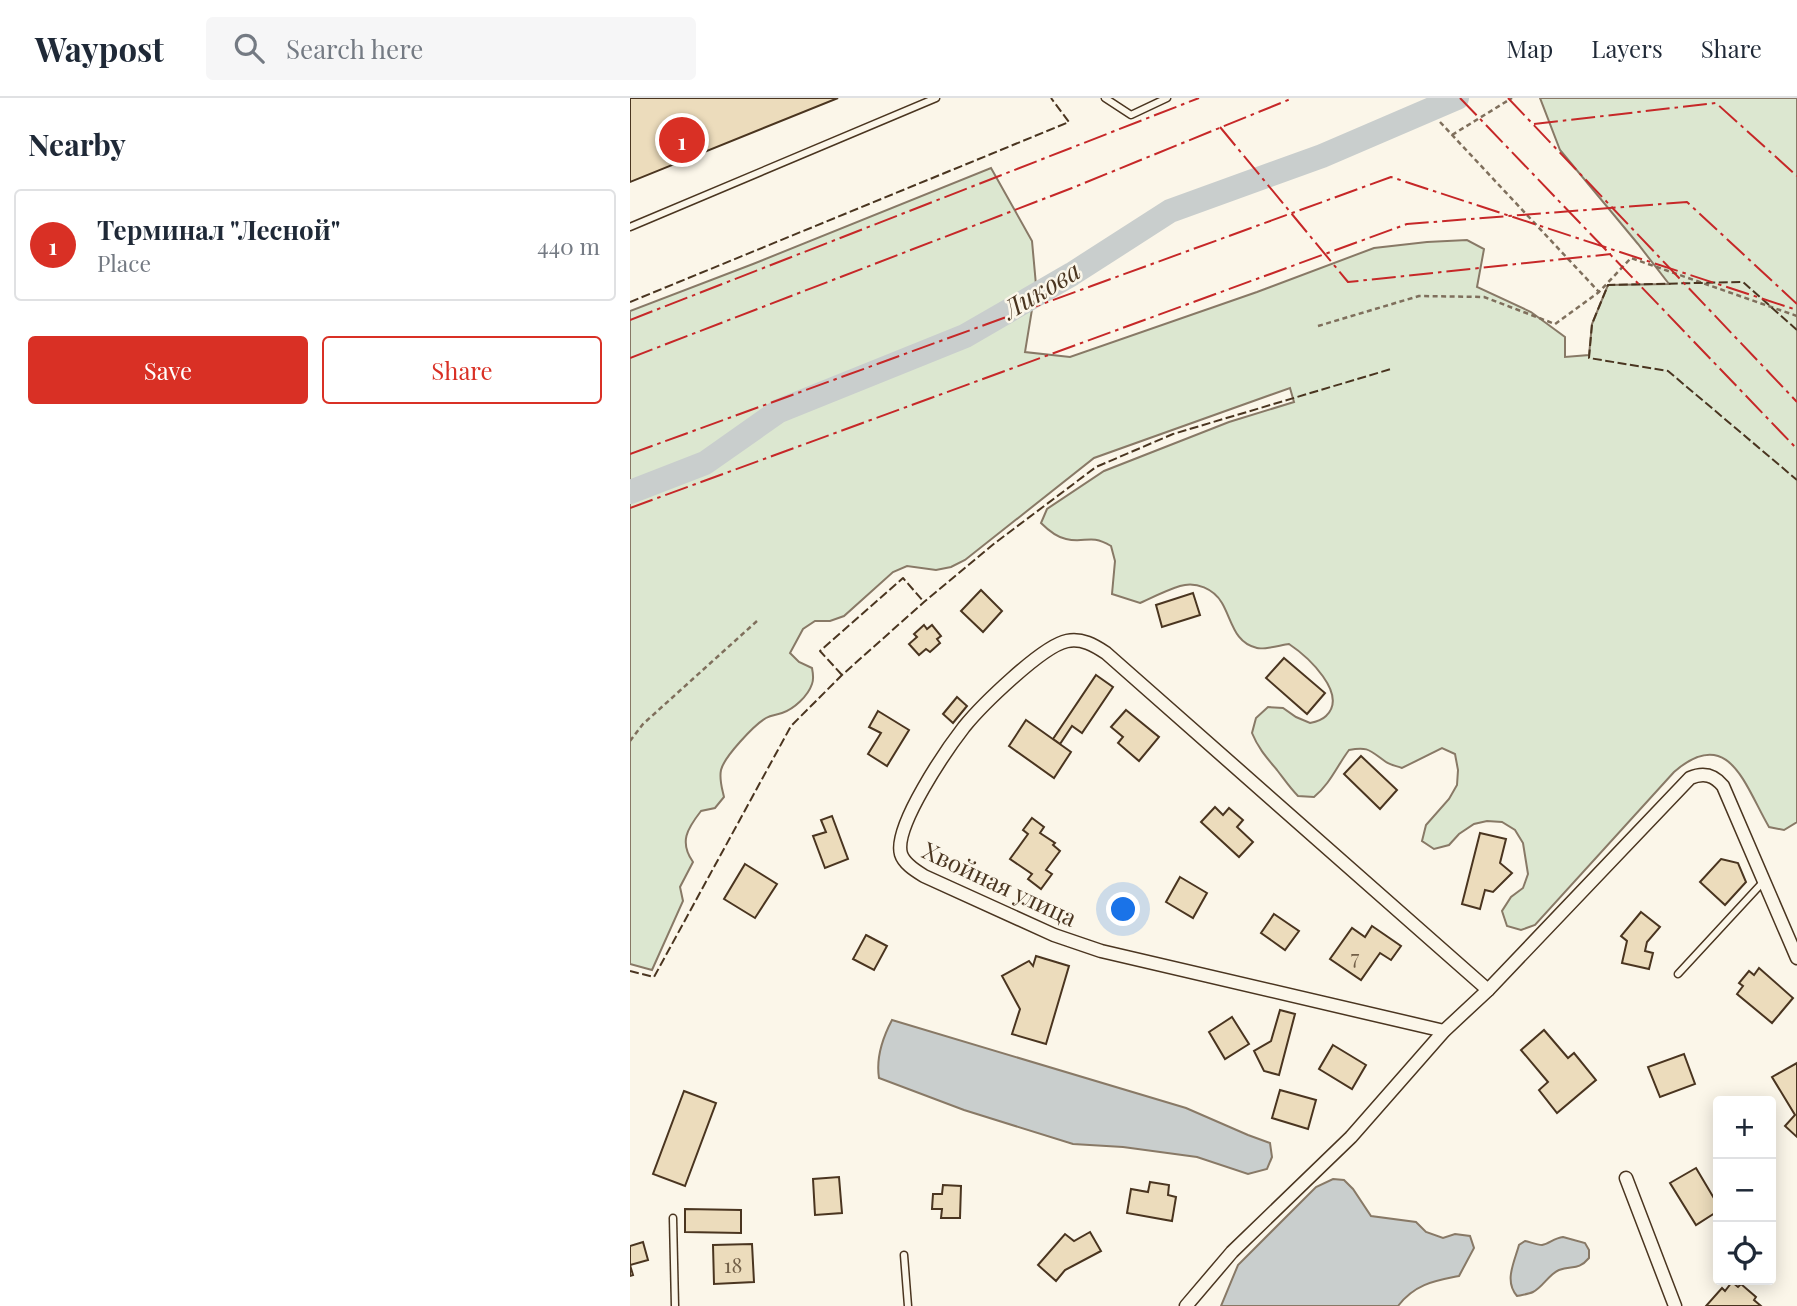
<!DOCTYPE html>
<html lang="en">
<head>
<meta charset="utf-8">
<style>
	:root { --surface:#fff; --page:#f6f6f7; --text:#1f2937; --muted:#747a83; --line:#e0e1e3; --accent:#d93025 }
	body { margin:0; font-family:"Playfair Display",serif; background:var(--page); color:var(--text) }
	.controls { position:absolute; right:21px; bottom:21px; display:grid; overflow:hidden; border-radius:7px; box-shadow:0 4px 18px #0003 }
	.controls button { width:63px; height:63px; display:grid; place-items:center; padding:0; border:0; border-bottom:2px solid var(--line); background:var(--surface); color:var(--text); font:35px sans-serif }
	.you { position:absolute; left:494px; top:812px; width:24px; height:24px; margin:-18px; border:5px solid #fff; border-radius:50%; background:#1a73e8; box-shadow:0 0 0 10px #1a73e833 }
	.badge { display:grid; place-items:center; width:46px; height:46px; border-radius:50%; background:var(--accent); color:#fff; font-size:23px; font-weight:700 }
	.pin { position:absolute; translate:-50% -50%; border:4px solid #fff; box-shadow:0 2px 7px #0006 }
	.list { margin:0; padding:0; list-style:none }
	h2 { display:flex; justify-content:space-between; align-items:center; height:91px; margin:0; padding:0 28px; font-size:30px }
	h2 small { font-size:23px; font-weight:400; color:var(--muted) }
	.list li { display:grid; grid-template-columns:46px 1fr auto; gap:21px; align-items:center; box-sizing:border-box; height:112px; margin:0 14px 14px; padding:0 14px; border:2px solid var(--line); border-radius:7px }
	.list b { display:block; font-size:26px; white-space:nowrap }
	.list p { margin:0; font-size:23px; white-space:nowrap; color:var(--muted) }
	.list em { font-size:23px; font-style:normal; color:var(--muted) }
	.actions { display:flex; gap:14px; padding:21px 28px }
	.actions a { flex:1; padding:16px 0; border:2px solid var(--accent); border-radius:7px; text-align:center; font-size:24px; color:var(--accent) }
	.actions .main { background:var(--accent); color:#fff }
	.icon { flex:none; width:38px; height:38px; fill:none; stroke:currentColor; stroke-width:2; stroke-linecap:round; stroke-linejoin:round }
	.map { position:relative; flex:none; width:1167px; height:1208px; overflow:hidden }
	header { display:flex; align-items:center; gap:42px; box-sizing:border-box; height:98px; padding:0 35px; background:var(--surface); border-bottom:2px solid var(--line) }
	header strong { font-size:33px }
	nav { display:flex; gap:38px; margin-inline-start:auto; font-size:24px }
	.search { width:490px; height:63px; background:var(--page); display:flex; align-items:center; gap:18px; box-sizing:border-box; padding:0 24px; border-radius:7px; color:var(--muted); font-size:26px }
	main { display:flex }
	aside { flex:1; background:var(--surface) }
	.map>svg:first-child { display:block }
</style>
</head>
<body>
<header>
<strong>Waypost</strong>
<div class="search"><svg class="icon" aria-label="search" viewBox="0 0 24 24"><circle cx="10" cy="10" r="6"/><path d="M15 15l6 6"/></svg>Search here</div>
<nav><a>Map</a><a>Layers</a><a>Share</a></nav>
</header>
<main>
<aside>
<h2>Nearby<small></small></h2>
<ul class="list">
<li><span class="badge">1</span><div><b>Терминал &quot;Лесной&quot;</b><p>Place</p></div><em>440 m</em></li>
</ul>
<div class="actions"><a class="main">Save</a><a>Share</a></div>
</aside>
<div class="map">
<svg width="1167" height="1208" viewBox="0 0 1167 1208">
	<rect width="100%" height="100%" fill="#fbf6e9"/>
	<path fill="#dce7d0" stroke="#887966" stroke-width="2" d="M910,0H1167V724L1154,732L1139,729C1115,688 1099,626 1044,674L905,827L891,832L877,828L872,813L881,799L893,790L898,776L893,745L885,732L872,724L857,723L844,726L829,736L819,747L804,751L792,743L796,727L819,701L827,687L828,672L825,656L812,650L772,670C767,668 760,667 756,664C740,653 739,648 719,652C707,668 700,686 684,699L668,698C660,690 654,681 647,672C637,660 628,650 622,635L626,620L638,609L653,610L666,619L680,625C685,624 692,622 696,618C719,596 677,558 659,546C651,547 634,552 627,550C604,545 602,522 592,505C584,491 566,483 550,488C537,492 523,499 510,505L482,496L485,463L481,448C459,435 456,446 436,441C426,439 418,432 411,425L417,411L474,373L599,324L664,304L660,290L464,360L335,462L321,469L306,472L277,468L263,474L214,518L200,523H185L173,531L160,555L169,564L182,570C183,575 184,581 182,586C178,598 164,611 152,615C146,617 141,617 136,620C124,627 94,659 91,672C89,682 92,690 94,699L85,710L71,713C57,731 49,744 63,764L50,789L53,803L22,872L0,866V213L123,166L361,70L402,143L406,187L395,254L440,259L627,194L744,150L797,144L837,142L854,151L847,189L901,214L935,239V259L959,257L962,226L978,187L1039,186L1008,146L930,52Z"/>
	<g fill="#c9cecd" stroke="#887966" stroke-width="2">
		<path d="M262,922L556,1010L618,1037L640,1045L642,1059L637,1071L618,1076L567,1059L493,1049L443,1046L334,1012L249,980C246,961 253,939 262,922Z"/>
		<path d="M703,1081L714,1082L723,1091L741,1118L786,1124L796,1134L813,1140L825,1136L840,1138L844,1150L829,1178C804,1183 785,1186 768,1208H591L608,1167L686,1089Z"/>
		<path d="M933,1139L955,1145L959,1152V1160C948,1173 942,1167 929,1172C919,1176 913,1189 903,1194C899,1196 892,1197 887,1198C874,1183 884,1165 889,1147L895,1143C900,1144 907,1147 912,1147C919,1146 924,1140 933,1139Z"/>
	</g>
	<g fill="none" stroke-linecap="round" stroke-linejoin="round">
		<path stroke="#c9cecd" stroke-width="24" d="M0,394L75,365L149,313L335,238L442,176L540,113L692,58L827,0"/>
	</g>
	<g fill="#ecdcbc" stroke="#4a3520" stroke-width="2">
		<path d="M0,0H208L0,84Z"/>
		<path d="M351,492L372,513L353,534L331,513Z"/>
		<path d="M563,495L570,517L532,529L526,507Z"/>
		<path d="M294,527L297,531L302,527L311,538L307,541L310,545L300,554L296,551L289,557L279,546L287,539L284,536Z"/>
		<path d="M654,560L695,595L677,616L636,580Z"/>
		<path d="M466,577L483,589L452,635L442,628L430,646L423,641Z"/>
		<path d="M327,599L337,608L323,625L313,616Z"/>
		<path d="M496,612L529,639L509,663L488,645L493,639L481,629Z"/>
		<path d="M248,613L279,632L257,668L238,656L251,635L239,629Z"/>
		<path d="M396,622L441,654L424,680L379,648Z"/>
		<path d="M731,658L767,692L750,711L714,676Z"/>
		<path d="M585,709L593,717L599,710L613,722L607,729L623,744L609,759L571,724Z"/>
		<path d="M202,718L218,761L195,770L183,738L196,734L191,722Z"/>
		<path d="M402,720L414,729L410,735L425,745L423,747L430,753L416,772L422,776L411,791L398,781L402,776L380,761L398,736L393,732Z"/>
		<path d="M850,735L876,741L870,765L882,775L863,794L855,792L850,811L832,806Z"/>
		<path d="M1091,761L1108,765L1116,784L1095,807L1070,784Z"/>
		<path d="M115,766L147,786L125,820L94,801Z"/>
		<path d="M550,779L577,795L563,820L536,804Z"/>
		<path d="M1011,814L1030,829L1017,844L1015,853L1023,855L1019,871L992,865L997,843L991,838Z"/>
		<path d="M644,816L669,833L655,852L631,835Z"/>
		<path d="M742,828L771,848L761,862L750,855L731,882L700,861L722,830L735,839Z"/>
		<path d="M236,837L257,848L244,872L223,861Z"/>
		<path d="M406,858L439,868L416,946L382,936L390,911L372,878L399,863L403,868Z"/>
		<path d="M1129,870L1163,900L1142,925L1107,896L1113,888L1109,885L1119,873L1124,877Z"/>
		<path d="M650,912L665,916L649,977L634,973L624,953L641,943Z"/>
		<path d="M602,919L619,946L595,961L579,934Z"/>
		<path d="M914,932L938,960L944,955L966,982L927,1015L909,992L918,984L891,952Z"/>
		<path d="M703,947L736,967L722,991L689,971Z"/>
		<path d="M1054,956L1065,986L1030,999L1018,969Z"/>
		<path d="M1167,965V1039L1155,1028L1165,1017L1142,979Z"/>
		<path d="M650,992L686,1002L678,1031L642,1020Z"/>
		<path d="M54,993L86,1005L55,1088L23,1076Z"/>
		<path d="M1066,1070L1088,1107V1113L1066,1127L1040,1085Z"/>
		<path d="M209,1079L212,1115L185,1117L183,1081Z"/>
		<path d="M520,1084L539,1087L538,1097L546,1099L542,1123L497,1115L501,1091L518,1094Z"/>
		<path d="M313,1087L331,1088L330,1120H311L312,1111H302L303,1096H312Z"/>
		<path d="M55,1111L111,1112V1135L55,1134Z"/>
		<path d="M460,1134L471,1153L435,1172L426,1183L408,1167L435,1136L444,1143Z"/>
		<path d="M13,1144L18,1162L0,1167L3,1177L0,1178V1148Z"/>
		<path d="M122,1146L124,1184L84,1186L83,1147Z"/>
		<path d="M1102,1184L1108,1189L1111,1186L1126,1199L1124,1202L1131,1208H1076L1092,1190L1095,1193Z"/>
	</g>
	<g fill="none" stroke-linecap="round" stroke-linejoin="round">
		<g stroke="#4a3520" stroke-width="9">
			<g id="service">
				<path d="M475,0L501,17L537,0"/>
				<path d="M0,129L306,0"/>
				<path d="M1048,876L1134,783"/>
				<path d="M43,1120L45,1208"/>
				<path d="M274,1157L278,1208"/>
			</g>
		</g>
		<g stroke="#4a3520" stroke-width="15">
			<g id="minor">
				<path d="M814,933L471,853L424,837L294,778C286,773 274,766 271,756C263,729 317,651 334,629C351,608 412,548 437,543C452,540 464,547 476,555L858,892"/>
				<path d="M996,1080L1045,1208"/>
				<path d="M556,1208L602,1154L721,1039L814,933L858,892L1060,680C1074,674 1084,677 1093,688L1167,860"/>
			</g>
		</g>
		<g stroke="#7f6f5c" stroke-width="2.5" stroke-dasharray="5 3.5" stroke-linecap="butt">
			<path d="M810,24L969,194"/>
			<path d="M822,37L882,0"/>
			<path d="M688,228L789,198L854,199L925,226L969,194L1001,160L1167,218"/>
			<path d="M0,643L13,626L127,523"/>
		</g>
		<use href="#service" stroke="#fbf6e9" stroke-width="6"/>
		<use href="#minor" stroke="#fbf6e9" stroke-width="12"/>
		<g stroke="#4a3520" stroke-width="2" stroke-dasharray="9 3.5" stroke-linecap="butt">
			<path d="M0,204L439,24L421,0"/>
			<path d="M1167,232L1113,184L978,187L962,226L959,260L1038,273L1167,382"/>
			<path d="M212,577L190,553L273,480L294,504"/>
			<path d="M0,873L24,879L161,628L212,577L294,504L365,445L466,369L543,336L761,271"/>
		</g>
		<g stroke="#c62828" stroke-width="2" stroke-dasharray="24 5 3.5 5" stroke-linecap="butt">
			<path d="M830,0L1167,351"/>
			<path d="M878,0L1167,304"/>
			<path d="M904,26L1086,5L1167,78"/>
			<path d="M590,29L718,184L981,156"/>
			<path d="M0,222L569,0"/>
			<path d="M0,260L442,90L663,0"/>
			<path d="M0,356L761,79L1167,212"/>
			<path d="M0,410L777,126L1057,104L1167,206"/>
		</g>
	</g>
	<g text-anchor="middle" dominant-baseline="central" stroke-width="5" stroke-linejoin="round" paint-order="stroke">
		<g font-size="21" fill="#725f47">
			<text x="725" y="858">7</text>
			<text x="103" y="1166">18</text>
		</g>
		<g font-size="24" fill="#4a3520" stroke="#fbf6e9">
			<text transform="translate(370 785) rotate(25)">Хвойная улица</text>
		</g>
		<g font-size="26" font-style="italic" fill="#4a3520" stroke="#fbf6e9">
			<text transform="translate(411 191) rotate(-31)">Ликова</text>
		</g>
	</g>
</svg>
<div class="controls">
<button>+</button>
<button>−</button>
<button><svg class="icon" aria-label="locate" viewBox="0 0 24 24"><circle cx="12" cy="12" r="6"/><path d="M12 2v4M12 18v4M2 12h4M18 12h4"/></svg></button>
</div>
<div class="you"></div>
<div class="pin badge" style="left:52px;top:42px">1</div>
</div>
</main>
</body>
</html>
